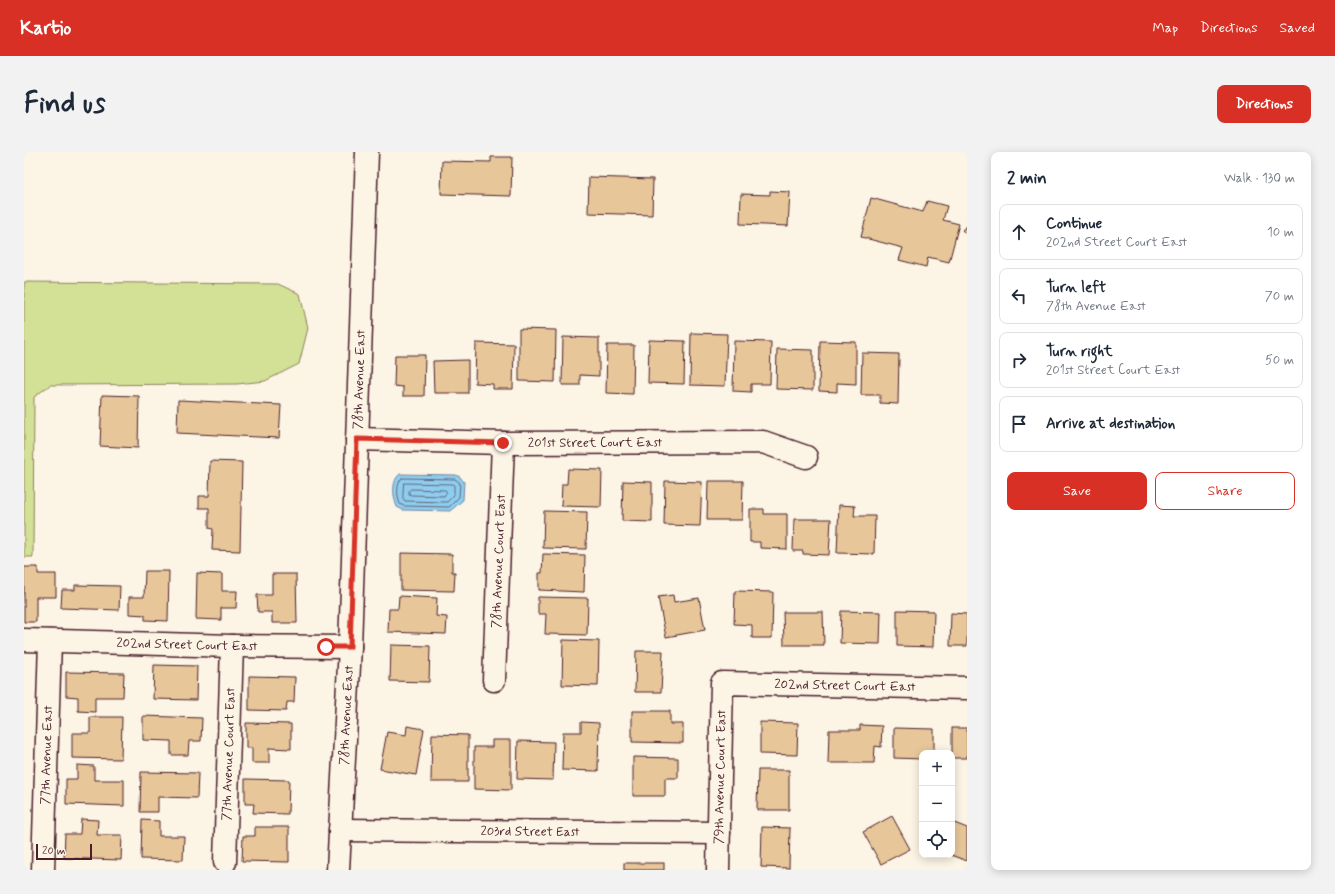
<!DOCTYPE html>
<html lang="en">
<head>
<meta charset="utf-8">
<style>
	:root { --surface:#fff; --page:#f2f2f3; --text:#1f2937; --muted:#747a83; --line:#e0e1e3; --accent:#d93025 }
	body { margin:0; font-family:Mynerve,sans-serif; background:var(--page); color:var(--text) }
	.controls { position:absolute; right:12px; bottom:12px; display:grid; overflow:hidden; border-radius:8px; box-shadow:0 2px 10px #0003 }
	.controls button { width:36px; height:36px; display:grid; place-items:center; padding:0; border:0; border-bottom:1px solid var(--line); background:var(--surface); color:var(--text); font:20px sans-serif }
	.scale { position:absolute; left:12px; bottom:10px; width:56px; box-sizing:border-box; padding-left:4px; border:2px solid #4a1f2b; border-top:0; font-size:11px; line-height:14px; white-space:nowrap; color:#4a1f2b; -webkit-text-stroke:3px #fcf5e5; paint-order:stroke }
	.stop { position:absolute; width:12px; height:12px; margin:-9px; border:3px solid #d93025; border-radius:50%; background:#fff }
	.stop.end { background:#d93025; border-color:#fff; box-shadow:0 1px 4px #0008 }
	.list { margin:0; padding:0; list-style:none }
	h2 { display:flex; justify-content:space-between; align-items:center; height:52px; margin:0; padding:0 16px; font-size:17px }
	h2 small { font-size:13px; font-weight:400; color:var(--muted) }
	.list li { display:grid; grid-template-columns:26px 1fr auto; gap:12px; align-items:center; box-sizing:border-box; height:56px; margin:0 8px 8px; padding:0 8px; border:1px solid var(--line); border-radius:8px }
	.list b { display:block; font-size:15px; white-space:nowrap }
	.list p { margin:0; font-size:13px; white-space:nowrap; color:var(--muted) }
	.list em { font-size:13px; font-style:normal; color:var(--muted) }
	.actions { display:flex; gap:8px; padding:12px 16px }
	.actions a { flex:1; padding:9px 0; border:1px solid var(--accent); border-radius:8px; text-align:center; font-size:14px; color:var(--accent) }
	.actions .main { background:var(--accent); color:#fff }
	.icon { flex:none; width:22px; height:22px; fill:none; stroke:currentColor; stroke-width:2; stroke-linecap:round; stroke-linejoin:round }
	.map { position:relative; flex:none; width:943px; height:718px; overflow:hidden; border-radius:8px }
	header { display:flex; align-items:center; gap:24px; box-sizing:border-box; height:56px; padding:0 20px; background:var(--accent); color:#fff }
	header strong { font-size:19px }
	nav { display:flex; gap:22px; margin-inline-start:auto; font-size:14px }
	.intro { display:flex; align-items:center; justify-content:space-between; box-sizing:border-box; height:96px; padding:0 24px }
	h1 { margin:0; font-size:28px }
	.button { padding:10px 18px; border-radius:8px; background:var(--accent); color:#fff; font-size:14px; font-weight:700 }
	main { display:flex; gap:24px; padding:0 24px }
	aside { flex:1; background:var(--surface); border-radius:8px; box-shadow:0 2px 10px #0003 }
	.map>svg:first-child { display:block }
</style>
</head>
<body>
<header>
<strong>Kartio</strong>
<nav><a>Map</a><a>Directions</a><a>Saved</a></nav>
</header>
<div class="intro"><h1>Find us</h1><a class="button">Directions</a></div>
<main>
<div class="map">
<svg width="943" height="718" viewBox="0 0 943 718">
	<rect width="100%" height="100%" fill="#fcf5e5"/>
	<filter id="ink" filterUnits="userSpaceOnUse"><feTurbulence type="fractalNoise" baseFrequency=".025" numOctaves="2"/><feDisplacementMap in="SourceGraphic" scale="8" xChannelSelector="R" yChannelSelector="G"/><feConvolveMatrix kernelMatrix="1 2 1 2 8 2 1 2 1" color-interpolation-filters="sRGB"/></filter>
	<g filter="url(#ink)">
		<path fill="#d2e195" stroke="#8e8060" d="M0,130L254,132L276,142L284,176L275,212L241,229L213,232L26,233L10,245L9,405H0Z"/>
		<path fill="#8ecdef" stroke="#7387a1" d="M376,322L432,323L436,325L440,330L439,348L426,359L379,358L373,355C369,345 367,329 376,322Z"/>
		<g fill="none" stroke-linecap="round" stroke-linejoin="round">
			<g stroke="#656579" stroke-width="1">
				<path d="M378,326L431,327L436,331L435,345L425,355L380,354L376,352C373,345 372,331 378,326Z"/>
				<path d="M380,331L429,332L430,334V343L423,350L381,349L379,346Z"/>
				<path d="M387,337L421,338L423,340L420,344L387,343L385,342V339Z"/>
			</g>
		</g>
		<g fill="#e7c79a" stroke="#4a1f2b">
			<path d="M467,5H488L487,44L417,42L418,9L467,10Z"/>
			<path d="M565,25L629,27L628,63L564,61Z"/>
			<path d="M746,39L766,40L764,74L716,72L717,42L746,43Z"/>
			<path d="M847,46L899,60L903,49L923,54L919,68L935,72L925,110L904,105L902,115L875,108L879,96L837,85Z"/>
			<path d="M943,74V83L938,78Z"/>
			<path d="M495,177L532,178L531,230L495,229Z"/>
			<path d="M667,181L703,182L701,234L666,233Z"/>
			<path d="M539,185L575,186V224L556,223V233H538Z"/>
			<path d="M625,188L661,189L660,232L624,231Z"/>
			<path d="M710,189L747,190L746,232H727V240L709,239Z"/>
			<path d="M796,189L832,190V232L813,231V240L795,239Z"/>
			<path d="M452,191L490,192L489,237H469V232L451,231Z"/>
			<path d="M583,193H610L609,242L582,241Z"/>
			<path d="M753,197L789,198V238L752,237Z"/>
			<path d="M838,201L875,202L874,252L856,251V243H837Z"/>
			<path d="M371,203H401L400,244H379V235L370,234Z"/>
			<path d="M444,208V241H410L409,209Z"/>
			<path d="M78,243L115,244L114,296L76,294Z"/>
			<path d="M154,248L257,253L255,286L153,281Z"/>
			<path d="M186,309L218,310L216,399L188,398L189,377L185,376V356H175V344H185Z"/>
			<path d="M544,317L578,318L577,355L537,354L538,332H543Z"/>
			<path d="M599,329L628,330V370L598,369Z"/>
			<path d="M641,329L678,330L676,374L640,373Z"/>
			<path d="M684,329H719L718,368H683Z"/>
			<path d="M815,353L831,354L830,364H851L850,402L813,401Z"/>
			<path d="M726,357H740V362H763V397L736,396V390H726Z"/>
			<path d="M520,359L563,360L562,397L519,396Z"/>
			<path d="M770,367H807L805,403L779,402V399H769Z"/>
			<path d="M377,401L428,402V420H431L430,439L377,438Z"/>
			<path d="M519,402L561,403L560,440L515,438V421H518Z"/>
			<path d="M0,415H14V422H32V445H12V470H0Z"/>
			<path d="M121,419H145L144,469L121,468V463L105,462V445H120Z"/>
			<path d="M173,421L198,422V439H213L212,456H197V468L172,467Z"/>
			<path d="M248,422H272L273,471H248V460H234L233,443H248Z"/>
			<path d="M51,433L96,434L95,458L37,456L38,438H51Z"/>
			<path d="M711,439L749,440L748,486H728V473L710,472Z"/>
			<path d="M649,443L650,450L675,446L681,478L642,485L634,445Z"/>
			<path d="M375,444L413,446L412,464L423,465L422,482L364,480L365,457H374Z"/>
			<path d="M514,445L564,446L563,483L521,482L522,462H514Z"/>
			<path d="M873,458L910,459L909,495L873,494Z"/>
			<path d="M817,459L857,460L856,492L816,491Z"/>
			<path d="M759,460H799L800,493H760Z"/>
			<path d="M927,461L943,462V494H926Z"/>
			<path d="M539,488L575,489L574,534L538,533Z"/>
			<path d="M367,493L406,494L405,530L366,529Z"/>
			<path d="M612,499H639L637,540H611Z"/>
			<path d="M130,513L173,514L172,548L129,547Z"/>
			<path d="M42,520L100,521L99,545H71V560L54,559V545L42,544Z"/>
			<path d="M225,524L271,525L270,550H263L262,559L225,558Z"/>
			<path d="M608,559H646V572H659V591L608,590Z"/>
			<path d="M119,564L178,566L177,589H165L164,603H147V589L119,588Z"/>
			<path d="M66,565H98L97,607L48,606V581H66Z"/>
			<path d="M557,570L575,571L574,619L538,618L539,580H557Z"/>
			<path d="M736,570L774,571L773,603L736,602Z"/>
			<path d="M222,571L267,572V597L245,596V611H228V596H222Z"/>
			<path d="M836,573L858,574L857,595L851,594L850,611H804L805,578H836Z"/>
			<path d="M383,574L400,577L392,623L356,617L363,580L382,583Z"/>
			<path d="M870,576L910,577V601H898V607L870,606Z"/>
			<rect x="928" y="576" width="15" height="30"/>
			<path d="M408,582L444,583V630H407Z"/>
			<path d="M468,588H487V638L450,637V595H468Z"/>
			<path d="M494,589L530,590L529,628L493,627Z"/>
			<path d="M609,605L654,606V626H641V644H609Z"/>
			<path d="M53,613L70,614V628H100V654L42,652V627H53Z"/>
			<path d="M734,618H765V658H733Z"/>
			<path d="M117,620L174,621L173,646L134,645V660H116Z"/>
			<path d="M221,627L265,628L264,662L229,661L230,652H221Z"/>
			<path d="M868,664L886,697L857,712L839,680Z"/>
			<path d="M57,667L74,668L73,683H98L97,708L40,706L41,682H56Z"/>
			<path d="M118,668L135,669V684H160L159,708L117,707Z"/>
			<path d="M928,670L943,676V709L927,703Z"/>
			<path d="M231,675H265V710L218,709L219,684H231Z"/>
			<path d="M738,675L766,676L765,716L737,715Z"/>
			<rect x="600" y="711" width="40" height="7"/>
		</g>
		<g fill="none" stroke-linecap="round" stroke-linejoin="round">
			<g stroke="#4a1f2b" stroke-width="25">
				<g id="minor">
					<path id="s1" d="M333,287L479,291L739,290L782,305"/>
					<path id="s2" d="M0,488L208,494L326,495"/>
					<path id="s3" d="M470,528L479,291"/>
					<path id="s4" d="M316,678L695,681"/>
					<path id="s5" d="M201,710L208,494"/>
					<path id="s6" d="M19,718L26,489"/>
					<path id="s7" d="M314,718L326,495L343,0"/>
					<path id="s8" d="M694,718L698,531L943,536"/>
				</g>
			</g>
			<use href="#minor" stroke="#fcf5e5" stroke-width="22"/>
		</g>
	</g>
	<g fill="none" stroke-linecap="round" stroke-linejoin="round" filter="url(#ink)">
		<path stroke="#d93025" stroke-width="5" d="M302,495H326L333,287L479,291"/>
	</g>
	<g text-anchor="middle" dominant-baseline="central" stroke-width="4" stroke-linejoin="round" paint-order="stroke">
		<g font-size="13" fill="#4a1f2b" stroke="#fcf5e5">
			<text stroke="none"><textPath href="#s7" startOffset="491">78th Avenue East</textPath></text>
			<text stroke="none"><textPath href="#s1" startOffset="238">201st Street Court East</textPath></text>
			<text stroke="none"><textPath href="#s3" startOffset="119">78th Avenue Court East</textPath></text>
			<text stroke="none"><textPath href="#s2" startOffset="163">202nd Street Court East</textPath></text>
			<text stroke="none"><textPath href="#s8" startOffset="310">202nd Street Court East</textPath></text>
			<text stroke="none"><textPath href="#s7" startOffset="155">78th Avenue East</textPath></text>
			<text stroke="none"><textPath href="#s5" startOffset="108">77th Avenue Court East</textPath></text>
			<text stroke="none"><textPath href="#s6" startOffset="115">77th Avenue East</textPath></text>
			<text stroke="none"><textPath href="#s8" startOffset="93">79th Avenue Court East</textPath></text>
			<text stroke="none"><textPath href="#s4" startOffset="190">203rd Street East</textPath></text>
		</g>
	</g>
</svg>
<div class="controls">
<button>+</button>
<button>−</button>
<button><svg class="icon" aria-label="locate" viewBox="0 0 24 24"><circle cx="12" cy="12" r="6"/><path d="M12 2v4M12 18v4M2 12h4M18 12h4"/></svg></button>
</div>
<div class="scale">20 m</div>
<div class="stop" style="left:302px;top:495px"></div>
<div class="stop end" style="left:479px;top:291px"></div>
</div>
<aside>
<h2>2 min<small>Walk · 130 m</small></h2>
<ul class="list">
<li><svg class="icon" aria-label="ahead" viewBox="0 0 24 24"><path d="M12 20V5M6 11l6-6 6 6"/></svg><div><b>Continue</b><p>202nd Street Court East</p></div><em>10 m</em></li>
<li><svg class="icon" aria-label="left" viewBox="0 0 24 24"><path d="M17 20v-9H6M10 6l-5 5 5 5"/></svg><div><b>Turn left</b><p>78th Avenue East</p></div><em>70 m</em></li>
<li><svg class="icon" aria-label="right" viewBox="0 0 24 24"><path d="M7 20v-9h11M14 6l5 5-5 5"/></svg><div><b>Turn right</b><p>201st Street Court East</p></div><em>50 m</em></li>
<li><svg class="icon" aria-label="arrive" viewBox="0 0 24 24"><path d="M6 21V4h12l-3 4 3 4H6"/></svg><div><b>Arrive at destination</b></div></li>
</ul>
<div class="actions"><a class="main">Save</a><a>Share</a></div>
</aside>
</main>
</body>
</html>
